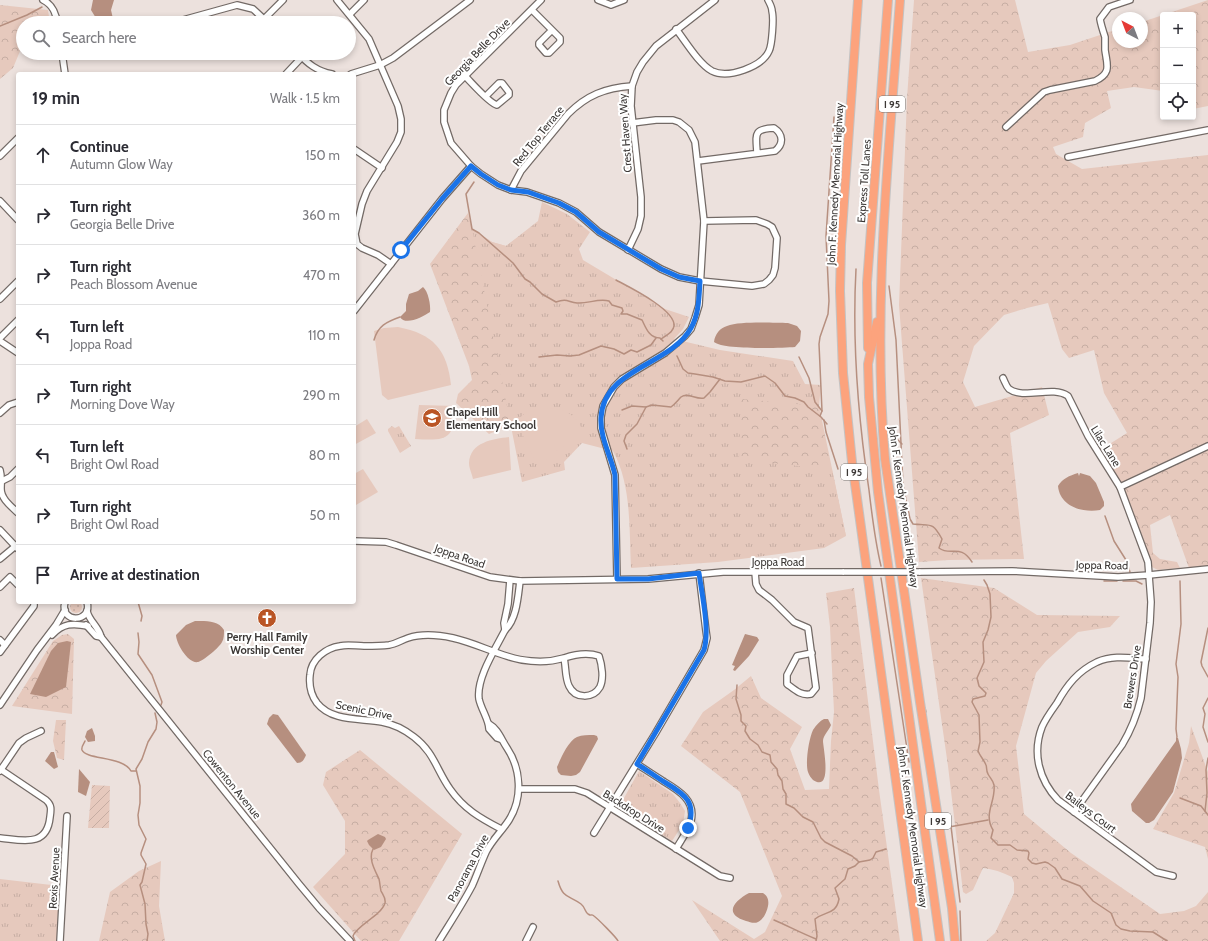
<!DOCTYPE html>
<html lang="en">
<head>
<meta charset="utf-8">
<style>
	:root { --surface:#fff; --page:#f7f7f7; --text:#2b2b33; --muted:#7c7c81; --line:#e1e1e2 }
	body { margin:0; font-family:Cabin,sans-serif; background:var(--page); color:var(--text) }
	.controls { position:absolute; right:12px; top:12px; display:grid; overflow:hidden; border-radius:4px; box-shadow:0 2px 6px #0003 }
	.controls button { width:36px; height:36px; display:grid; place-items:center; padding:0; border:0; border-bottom:1px solid var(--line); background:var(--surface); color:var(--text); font:20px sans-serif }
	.compass { position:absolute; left:1112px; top:12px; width:36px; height:36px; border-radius:50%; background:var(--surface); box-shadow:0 2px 6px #0003; rotate:318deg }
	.stop { position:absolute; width:12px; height:12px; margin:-9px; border:3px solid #1a73e8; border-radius:50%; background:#fff }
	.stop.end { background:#1a73e8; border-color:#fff; box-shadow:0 1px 4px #0008 }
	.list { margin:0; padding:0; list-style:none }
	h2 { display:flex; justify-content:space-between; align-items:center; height:52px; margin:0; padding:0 16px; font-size:17px }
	h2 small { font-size:13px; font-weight:400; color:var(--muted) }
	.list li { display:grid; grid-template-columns:26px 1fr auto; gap:12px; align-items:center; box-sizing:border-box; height:60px; padding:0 16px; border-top:1px solid var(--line) }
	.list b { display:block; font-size:15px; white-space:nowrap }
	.list p { margin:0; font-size:13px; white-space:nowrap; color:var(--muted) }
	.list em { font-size:13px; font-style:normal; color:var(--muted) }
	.icon { flex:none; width:22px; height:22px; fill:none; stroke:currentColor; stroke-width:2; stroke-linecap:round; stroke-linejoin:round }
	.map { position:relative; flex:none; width:1208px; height:941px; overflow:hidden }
	.search { position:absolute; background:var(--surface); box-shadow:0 2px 6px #0003; left:16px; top:16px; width:340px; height:44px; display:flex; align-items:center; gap:10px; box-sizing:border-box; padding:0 14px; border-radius:22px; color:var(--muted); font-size:15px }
	.panel { position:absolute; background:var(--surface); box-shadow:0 2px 6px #0003; left:16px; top:72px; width:340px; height:532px; border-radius:4px }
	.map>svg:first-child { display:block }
</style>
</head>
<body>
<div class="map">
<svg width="1208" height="941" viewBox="0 0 1208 941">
	<defs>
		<pattern id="grass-dots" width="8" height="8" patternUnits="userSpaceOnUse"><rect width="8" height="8" fill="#e6c9bd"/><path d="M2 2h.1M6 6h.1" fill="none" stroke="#c6ada3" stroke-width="1.8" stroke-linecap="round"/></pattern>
		<pattern id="forest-crowns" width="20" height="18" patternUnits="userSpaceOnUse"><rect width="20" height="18" fill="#e6c9bd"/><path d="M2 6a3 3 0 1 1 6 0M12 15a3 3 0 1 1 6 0" fill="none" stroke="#c6ada3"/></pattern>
		<pattern id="park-tufts" width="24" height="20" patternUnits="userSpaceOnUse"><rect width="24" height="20" fill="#e6c9bd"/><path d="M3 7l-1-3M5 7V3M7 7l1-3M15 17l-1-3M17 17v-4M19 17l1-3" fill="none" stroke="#c6ada3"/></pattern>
		<pattern id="garden-furrows" width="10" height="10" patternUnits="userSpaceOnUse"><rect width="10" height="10" fill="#e6c9bd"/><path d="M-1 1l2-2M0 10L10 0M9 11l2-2" fill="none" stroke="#c6ada3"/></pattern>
	</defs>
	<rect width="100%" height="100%" fill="#ece1dd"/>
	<circle fill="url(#grass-dots)" cx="76" cy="607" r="6"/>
	<g fill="url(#forest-crowns)">
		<path d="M914,0H1015L1028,52L1070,45L1118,29V42H1142V22L1208,0V106L1193,109V15H1163V91L1134,87L1107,91L1111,108L1085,123L1083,137L1053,147L1056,154L1082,169L1208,155V565L1207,566L1189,568L1170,515L1150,525L1153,553L1160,559L1177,562L1180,568L1158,570L1152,567L1121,484L1100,450L1127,433L1104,393L1094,350L1069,358L1062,349L1048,303L1027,308L1004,315L974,346L963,382L975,407L1042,387L1049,415L1010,433L1024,559L949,560L919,562L899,305L907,98Z"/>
		<path d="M0,5L48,10L50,23H23V44L13,68L0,79Z"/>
		<path d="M468,213L472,229L492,242L506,246L531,228L585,275L668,337L819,406L846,536L609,427L531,409L511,425L489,434L456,403L458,394L472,380L469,366L430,264Z"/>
		<path d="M921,578L994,588L1037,615L1120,616L1110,627L1078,632L1046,661L1036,673L1016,746L1024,814L1071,853L1160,914L1184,911L1196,906L1208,892V941H986L995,933L1014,893V883L1012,877C1002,872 993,869 983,868L973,890L966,894L963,892L948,766Z"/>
		<path d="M854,588L879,790L900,941H720L692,900L754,939L765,932L782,896L740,792L681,746L703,712L734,690L751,676L761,698L802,727L790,749L805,790L829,789L831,741L834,712L830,627L826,593Z"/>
		<path d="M68,634L74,639L72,714L12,706L53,641L62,635Z"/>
		<path d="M56,720H66L64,760L57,758L53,741Z"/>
		<path d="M1191,726L1208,772V859L1205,847L1153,829L1174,793L1189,743Z"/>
		<path d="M360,750L462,834L399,941H361L313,887L345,854V821L323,785L326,772Z"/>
		<path d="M161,861L159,906L165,941H99L110,892L139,871Z"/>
	</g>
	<g fill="url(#park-tufts)">
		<path d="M542,202L567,214L590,232L579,249L583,260L665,309L689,317L683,329L674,339L720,350L793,361L805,384L821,385L819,406L741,399L739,459L832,470L846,536L824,548L718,562L631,568C629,530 632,486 613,451L582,443L564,462L565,470L522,482L472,229L492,242L506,246L538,221Z"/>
		<path d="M392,426L395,428L399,426L411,446L400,453L388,431V429Z"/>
		<path d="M639,771L673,794L680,803L685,811L683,824L672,841L619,807Z"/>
		<path d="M0,879L60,886L57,941H0Z"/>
	</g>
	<path fill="url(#garden-furrows)" d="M92,785L110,786L109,828H88Z"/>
	<g fill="#e6c9bd">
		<path d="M398,327C433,334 447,349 451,385L388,400L382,395L374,331L384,328Z"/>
		<path d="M419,405L455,406C455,440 446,441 415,439Z"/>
		<path d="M531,408C552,408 572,406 582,429L575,437L541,463H536L516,421Z"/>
		<path d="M367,419L376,433L354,445V427Z"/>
		<path d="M509,437L511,470L473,479C472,474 469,468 469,463C470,442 493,439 509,437Z"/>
		<path d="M363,469L378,492L356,505L354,502V474Z"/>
	</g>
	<g fill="#b68f7f">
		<path d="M93,0H114L111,10L114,23H99L91,10Z"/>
		<path d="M423,287C428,291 431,305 430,312C423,317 405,326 400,317L406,311V304L409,294L418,291Z"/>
		<path d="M788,323L797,326L801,331L800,341L795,347C782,348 723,350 714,342C715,334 720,328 727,326C740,321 773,323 788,323Z"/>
		<path d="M1078,473L1079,476L1080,473L1090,476L1096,483L1104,502V506L1100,510C1083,513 1060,507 1058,486C1063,478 1069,476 1078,473Z"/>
		<path d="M195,621C206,621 218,620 224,630C224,634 224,639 222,642C220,647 203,661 198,662C188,664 176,643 176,635L186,625Z"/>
		<path d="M745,634L757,637L759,640L749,656L735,671L733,670L735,666L732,665Z"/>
		<path d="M67,641L71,642L66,687L46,697L30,694L51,651L58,643Z"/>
		<path d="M273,714L278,715L306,755C304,760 302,763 297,763L267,724L269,718Z"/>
		<path d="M824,719H828L831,725C829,730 823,736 823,741C823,747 833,793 813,780C811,778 809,775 808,772C805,763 809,738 813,730C816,725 820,721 824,719Z"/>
		<path d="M92,728L95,736V741L88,742L85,737L87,731Z"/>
		<path d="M594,735L597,736L598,739L580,772L576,775L571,776L561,775L558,772L557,767C561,758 568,741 577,737C582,735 588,735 594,735Z"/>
		<path d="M1176,737L1178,738L1181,749L1182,758L1173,792L1154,820L1149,823H1146L1132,811L1131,804L1176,741Z"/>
		<path d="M51,752H54L58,767L54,769L45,761Z"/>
		<path d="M79,769L90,782L86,796L78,792Z"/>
		<path d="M378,834L385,837L386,839L381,847L374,850L369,845L367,841L368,840Z"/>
		<path d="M749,893H763C768,896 769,901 768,906C767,912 763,920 758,922C754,924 750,922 746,921C723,914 734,901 749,893Z"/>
	</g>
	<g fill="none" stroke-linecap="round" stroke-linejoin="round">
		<g stroke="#b68f7f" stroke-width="1.5">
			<path d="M0,26L27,15L42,7"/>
			<path d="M474,182L466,194L472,229L479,233L513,263L525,279L530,282L542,294L556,302C567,298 568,302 577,303C588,304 598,298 609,301L612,305L622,308L623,311L621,314H627L642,320C646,328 649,338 660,338L663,341"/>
			<path d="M856,269C852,343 858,417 869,490C872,516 875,541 881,566"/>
			<path d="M616,280C629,287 676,310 674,326C673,333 666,335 661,339"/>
			<path d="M889,286L896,340L903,485L910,519L913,524C931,526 932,521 942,539L939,548C951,557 960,543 972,562"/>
			<path d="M374,340C378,326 386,322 400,317"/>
			<path d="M677,356L683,369L688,373L695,374L713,377L725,381L741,382L765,376L775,383L785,396L795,398L804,402L808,407L821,417L827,424"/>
			<path d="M539,357L557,355L570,356L579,355L601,346L614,349L624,354L631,350L637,352L651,345L656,338"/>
			<path d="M799,357L809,378L815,402L822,411"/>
			<path d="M622,410L632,406L646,407L652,405L671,407C675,404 678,400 681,397C688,392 696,400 704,398L710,392L720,379"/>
			<path d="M820,416L822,411L819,344L820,337L828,314L829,301L826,236L834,117"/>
			<path d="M824,420L826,432L838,469"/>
			<path d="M896,438L902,444"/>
			<path d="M627,449L624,441L626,435L637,424L646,407"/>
			<path d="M1105,516L1114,541L1126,560L1130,572"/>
			<path d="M881,578L909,762"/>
			<path d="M984,580L987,585L990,594L991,617L988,630L983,642L984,662L977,678L979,686L986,693L985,696L973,699L972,702L979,715L980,742L978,751C980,756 984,760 986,765C987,767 986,771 988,774C990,778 993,780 994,785C996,802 983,813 993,830L991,838L998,845H1010L1017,850L1028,851L1029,853L1028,859L1032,863L1036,864L1045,862L1048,863L1055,868L1062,879L1080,886L1093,901L1111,913L1116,925L1121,929L1130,931L1153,932L1167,941"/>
			<path d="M1104,581H1117"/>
			<path d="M1123,581H1136L1142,584"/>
			<path d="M138,602L142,616L141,621"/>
			<path d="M1208,628L1201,662L1202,666L1208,677"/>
			<path d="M138,633L139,642L138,654L152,675L162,702L161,705"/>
			<path d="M737,685L736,699L741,715V721L746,726L745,731L750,739L758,745L762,752L770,755L771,762L777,769L778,775L782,781L783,789L786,794V804L794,808L803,817L813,822L821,838L825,842L852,856L859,862"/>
			<path d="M1208,698L1203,708L1205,714L1203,727L1208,742"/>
			<path d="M925,708L926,712"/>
			<path d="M1177,737L1176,729L1178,677L1176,664L1181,624L1180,581"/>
			<path d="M85,741C84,744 81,746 82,750C86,760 123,756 131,771H136"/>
			<path d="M1180,798L1201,806L1208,815"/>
			<path d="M1205,811L1207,793L1206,770L1208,758"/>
			<path d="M951,826L960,902"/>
			<path d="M949,827L988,820"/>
			<path d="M558,881C563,899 569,895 581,904C585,907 585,912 588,914C593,917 590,913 594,916C597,918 617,938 618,941"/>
			<path d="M960,911L961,941"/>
			<path d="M774,920C788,926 801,933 816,939"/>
			<path d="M147,941L148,934L146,924L145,904L140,885L142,882L146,864L141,855V853L146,839L139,825L138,815L140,803V786L136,769L142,759L148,742L156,729L157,722L155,713"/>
			<path d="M355,941L353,936C357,925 381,916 385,903C386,898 383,895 381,891C380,887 380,883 379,879C375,870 368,859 373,849"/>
			<path d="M816,941L817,936L815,919C825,911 836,915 839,899L835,888L845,879L848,869L855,866L859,862L870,860L873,858L876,852L886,849"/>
		</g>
		<g stroke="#736a66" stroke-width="8">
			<g id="minor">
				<path d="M43,0C53,5 56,13 57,23"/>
				<path d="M337,0L369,39L398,106L401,119V132L397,142L367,191L362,204L355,234L357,244L362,248L378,255L391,264"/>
				<path d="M541,0L456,85L451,93L444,110V122L451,143L471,166L481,174L498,185L511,190L527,192L559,203L576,212L599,232L661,269L679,277L700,281L752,286L764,284L769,280L773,275L775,268L777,238L772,227L767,224L756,220L704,221"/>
				<path d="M598,0L611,5L624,0"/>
				<path d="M532,10L560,38V42L549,53H546L539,45V43L552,30"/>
				<path d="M350,14L364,0"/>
				<path d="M172,23L237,5L253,9L268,23"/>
				<path d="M260,23L283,0"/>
				<path d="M676,29C686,42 699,64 712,71C728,79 762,67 769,51C772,45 774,18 772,11C772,7 770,4 768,0"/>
				<path d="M62,53L65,74"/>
				<path d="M298,53C308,64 317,71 332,74"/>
				<path d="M286,74L302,57"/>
				<path d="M351,74L380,65L393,58L470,0"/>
				<path d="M465,76C472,83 489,103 497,105L509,95V92L502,83H499L486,96"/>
				<path d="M1006,127L1044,92L1050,90L1095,81C1112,73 1107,65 1105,50C1105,45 1105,41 1105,37C1103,31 1101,25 1100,19L1109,7L1130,0"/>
				<path d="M354,149L382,168"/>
				<path d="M0,156L18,138"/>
				<path d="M1068,157L1208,130"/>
				<path d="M698,161L775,151C784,144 783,134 774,128C753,129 756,134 757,153"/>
				<path d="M511,190L521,171L568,114C587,95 605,88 632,86"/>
				<path d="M0,201L18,220"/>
				<path d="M628,250L638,229L641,216V197L631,106L632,86L637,72L643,62L656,46L715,0"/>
				<path d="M0,299L18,281"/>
				<path d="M354,311L442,199L471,166"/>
				<path d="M0,338L18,320"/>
				<path d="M0,341L18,353"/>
				<path d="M1003,378C1005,382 1006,386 1009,389C1024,400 1052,385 1068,396L1088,436L1120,487L1148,562L1151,602L1150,623L1141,698C1137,715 1131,730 1122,745L1074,812"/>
				<path d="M0,413L9,405L18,402"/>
				<path d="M0,470C2,477 1,482 1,489C1,499 12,507 18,513"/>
				<path d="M2,481L10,477L18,469"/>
				<path d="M1120,487L1208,446"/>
				<path d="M0,530L18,549"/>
				<path d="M354,541L386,542L396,545L490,577L520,581L648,579L723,572H844"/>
				<path d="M0,559L18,544"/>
				<path d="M755,572L756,584L759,590L772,600L794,622L808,628L816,688L811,694C801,696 795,690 787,684V675L797,656L812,653"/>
				<path d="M919,572L1012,571L1118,577L1149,575L1208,569"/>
				<path d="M617,579L615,475L601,428V417L603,406L614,387L622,379L665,353L685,336L691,329L695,318L699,305L704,221L695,142L689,130L679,122L673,120H656L632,123"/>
				<path d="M0,587L10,577L18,585"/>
				<path d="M65,602C59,624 93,623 87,602"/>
				<path d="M87,611C89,621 99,627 101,637L299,884L319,908L350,941"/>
				<path d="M86,625L96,636L101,637"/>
				<path d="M505,630L504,623L508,604L510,580"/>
				<path d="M52,635C63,623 73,623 88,626"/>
				<path d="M0,640L5,645"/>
				<path d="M0,652L34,606V602"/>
				<path d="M1146,659C1129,658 1113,655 1097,662C1078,671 1067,685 1057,703C1052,710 1046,718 1042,727C1032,753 1039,780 1058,800L1156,872L1173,876"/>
				<path d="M0,705L37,650L56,625L65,610"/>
				<path d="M500,739L497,738L489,729C489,720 481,709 479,699C476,678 496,648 505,630C517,619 518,596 520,581"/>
				<path d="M637,764C646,770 654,775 663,781C678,790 696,800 691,821C688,831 681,840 676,849"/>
				<path d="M0,769L46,800C52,805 51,810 50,817C47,848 22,840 0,838"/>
				<path d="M0,771L19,743L26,738L41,731"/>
				<path d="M519,789H575L587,793L720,876L730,878"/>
				<path d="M501,829C480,818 464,809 450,789C437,771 434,752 414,737C405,730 393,724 382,722C361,718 332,722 317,703C311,695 309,684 310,675C311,659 326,648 340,646C348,644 356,646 364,646C372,646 381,646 389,645C395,644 402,640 408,638C423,633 439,635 453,638C480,644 504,659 531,661C541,662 554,661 564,658C576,654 587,652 599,656C602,665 604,679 600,687C593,699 575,699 569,686C565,678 566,667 564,658"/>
				<path d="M594,833L655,734L704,650L707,638L706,631L699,573"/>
				<path d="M60,941L67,816"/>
				<path d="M439,941C450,923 462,905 472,886C477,875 481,863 486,852C492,840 502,831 509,820C523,798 521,769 507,748C501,739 498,729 489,724"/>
				<path d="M526,941L533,927"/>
			</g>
		</g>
		<g stroke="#c4c3c3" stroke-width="10">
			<g id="highway">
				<path d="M858,0L841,245L840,291L843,373L852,462L918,941"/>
				<path d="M900,0C889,153 872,306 885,459L920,702L952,908L955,941"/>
				<path d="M877,322L868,364L869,397L878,492L940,941"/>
				<path d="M868,348L867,283L888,0"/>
			</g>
		</g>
		<use href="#minor" stroke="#fff" stroke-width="5.5"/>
		<use href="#highway" stroke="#fca37d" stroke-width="8"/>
		<g stroke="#736a66" stroke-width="8" stroke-linecap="butt">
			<path id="minor-bridge" d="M844,572H919"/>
		</g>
		<use href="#minor-bridge" stroke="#fff" stroke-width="5.5"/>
	</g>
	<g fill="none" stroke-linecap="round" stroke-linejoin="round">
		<path stroke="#1a73e8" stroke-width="5" d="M401,250L442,199L471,166L481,174L498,185L511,190L528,192L559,203L576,212L599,232L661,269L679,277L700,281C699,297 699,314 691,328C670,366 603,368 601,418C600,438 611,456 615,475L617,579H648L699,573C702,595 710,630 704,650L637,764C647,770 656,777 666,783C686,795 697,803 688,828"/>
	</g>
	<defs>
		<g id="school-disc" transform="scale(1)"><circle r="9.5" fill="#ba5525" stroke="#fff"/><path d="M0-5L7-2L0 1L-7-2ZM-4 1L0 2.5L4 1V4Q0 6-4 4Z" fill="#fff"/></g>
		<g id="church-disc" transform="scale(1)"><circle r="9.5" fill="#ba5525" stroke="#fff"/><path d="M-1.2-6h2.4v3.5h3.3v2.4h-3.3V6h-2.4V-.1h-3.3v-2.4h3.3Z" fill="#fff"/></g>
	</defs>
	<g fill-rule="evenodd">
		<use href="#school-disc" x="432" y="418"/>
		<use href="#church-disc" x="267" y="618"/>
	</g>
	<g text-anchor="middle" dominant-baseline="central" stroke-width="4" stroke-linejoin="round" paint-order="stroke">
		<g fill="#fff" stroke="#767472" stroke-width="1">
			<rect x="879" y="96" width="26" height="16" rx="3"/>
			<rect x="841" y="464" width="26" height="16" rx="3"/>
			<rect x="925" y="813" width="26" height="16" rx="3"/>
		</g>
		<g font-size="10" font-weight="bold" fill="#3c3836">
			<text x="892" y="104">I 95</text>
			<text x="854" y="472">I 95</text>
			<text x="938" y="821">I 95</text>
		</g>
		<g font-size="11" fill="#3c3836" stroke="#fff">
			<text transform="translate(477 52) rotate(-46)">Georgia Belle Drive</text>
			<text transform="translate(625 133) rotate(-94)">Crest Haven Way</text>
			<text transform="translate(538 136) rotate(-51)">Red Top Terrace</text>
			<text transform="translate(864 181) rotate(-86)">Express Toll Lanes</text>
			<text transform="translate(835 184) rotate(-87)">John F. Kennedy Memorial Highway</text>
			<text transform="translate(1106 446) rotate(58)">Lilac Lane</text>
			<text transform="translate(904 507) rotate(82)">John F. Kennedy Memorial Highway</text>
			<text transform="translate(460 556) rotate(19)">Joppa Road</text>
			<text x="778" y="562">Joppa Road</text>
			<text transform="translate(1102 565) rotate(1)">Joppa Road</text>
			<text transform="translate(1132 677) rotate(-81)">Brewers Drive</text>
			<text transform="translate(364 710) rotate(12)">Scenic Drive</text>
			<text transform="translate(232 784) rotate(51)">Cowenton Avenue</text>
			<text transform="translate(634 811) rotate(32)">Backdrop Drive</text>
			<text transform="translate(1091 812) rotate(37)">Baileys Court</text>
			<text transform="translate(913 827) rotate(82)">John F. Kennedy Memorial Highway</text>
			<text transform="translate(468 868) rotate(-62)">Panorama Drive</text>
			<text transform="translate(54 878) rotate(-87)">Rexis Avenue</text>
		</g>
		<g font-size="11" font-weight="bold" fill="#3c3836" stroke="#fff" text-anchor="start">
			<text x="446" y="412">Chapel Hill<tspan x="446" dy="13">Elementary School</tspan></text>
			<text x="267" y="637" text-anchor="middle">Perry Hall Family<tspan x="267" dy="13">Worship Center</tspan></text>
		</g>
	</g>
</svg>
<div class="controls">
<button>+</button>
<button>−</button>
<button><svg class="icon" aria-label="locate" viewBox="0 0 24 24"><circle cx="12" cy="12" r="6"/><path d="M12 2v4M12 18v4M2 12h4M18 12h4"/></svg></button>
</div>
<svg class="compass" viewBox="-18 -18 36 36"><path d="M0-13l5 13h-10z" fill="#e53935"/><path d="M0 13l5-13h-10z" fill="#7c7c81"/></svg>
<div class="stop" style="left:401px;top:250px"></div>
<div class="stop end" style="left:688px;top:828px"></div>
<div class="search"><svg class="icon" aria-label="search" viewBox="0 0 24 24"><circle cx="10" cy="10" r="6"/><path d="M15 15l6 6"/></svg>Search here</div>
<section class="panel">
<h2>19 min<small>Walk · 1.5 km</small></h2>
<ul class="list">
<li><svg class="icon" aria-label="ahead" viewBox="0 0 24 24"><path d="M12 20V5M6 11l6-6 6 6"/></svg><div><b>Continue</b><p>Autumn Glow Way</p></div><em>150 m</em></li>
<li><svg class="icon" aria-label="right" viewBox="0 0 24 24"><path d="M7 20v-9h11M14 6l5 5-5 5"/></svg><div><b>Turn right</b><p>Georgia Belle Drive</p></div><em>360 m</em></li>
<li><svg class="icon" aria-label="right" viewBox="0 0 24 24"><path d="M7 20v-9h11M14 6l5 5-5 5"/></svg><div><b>Turn right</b><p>Peach Blossom Avenue</p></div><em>470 m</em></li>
<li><svg class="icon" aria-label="left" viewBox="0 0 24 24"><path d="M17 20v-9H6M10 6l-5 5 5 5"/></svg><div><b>Turn left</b><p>Joppa Road</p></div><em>110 m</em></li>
<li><svg class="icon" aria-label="right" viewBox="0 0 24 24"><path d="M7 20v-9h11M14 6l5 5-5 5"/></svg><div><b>Turn right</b><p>Morning Dove Way</p></div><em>290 m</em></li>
<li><svg class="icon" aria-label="left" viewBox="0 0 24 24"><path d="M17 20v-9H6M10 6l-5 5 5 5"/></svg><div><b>Turn left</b><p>Bright Owl Road</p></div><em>80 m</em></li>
<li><svg class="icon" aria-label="right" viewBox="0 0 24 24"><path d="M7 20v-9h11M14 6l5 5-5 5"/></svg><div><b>Turn right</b><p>Bright Owl Road</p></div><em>50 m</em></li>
<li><svg class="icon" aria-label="arrive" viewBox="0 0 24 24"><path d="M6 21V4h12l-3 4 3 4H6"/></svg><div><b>Arrive at destination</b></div></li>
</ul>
</section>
</div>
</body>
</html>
